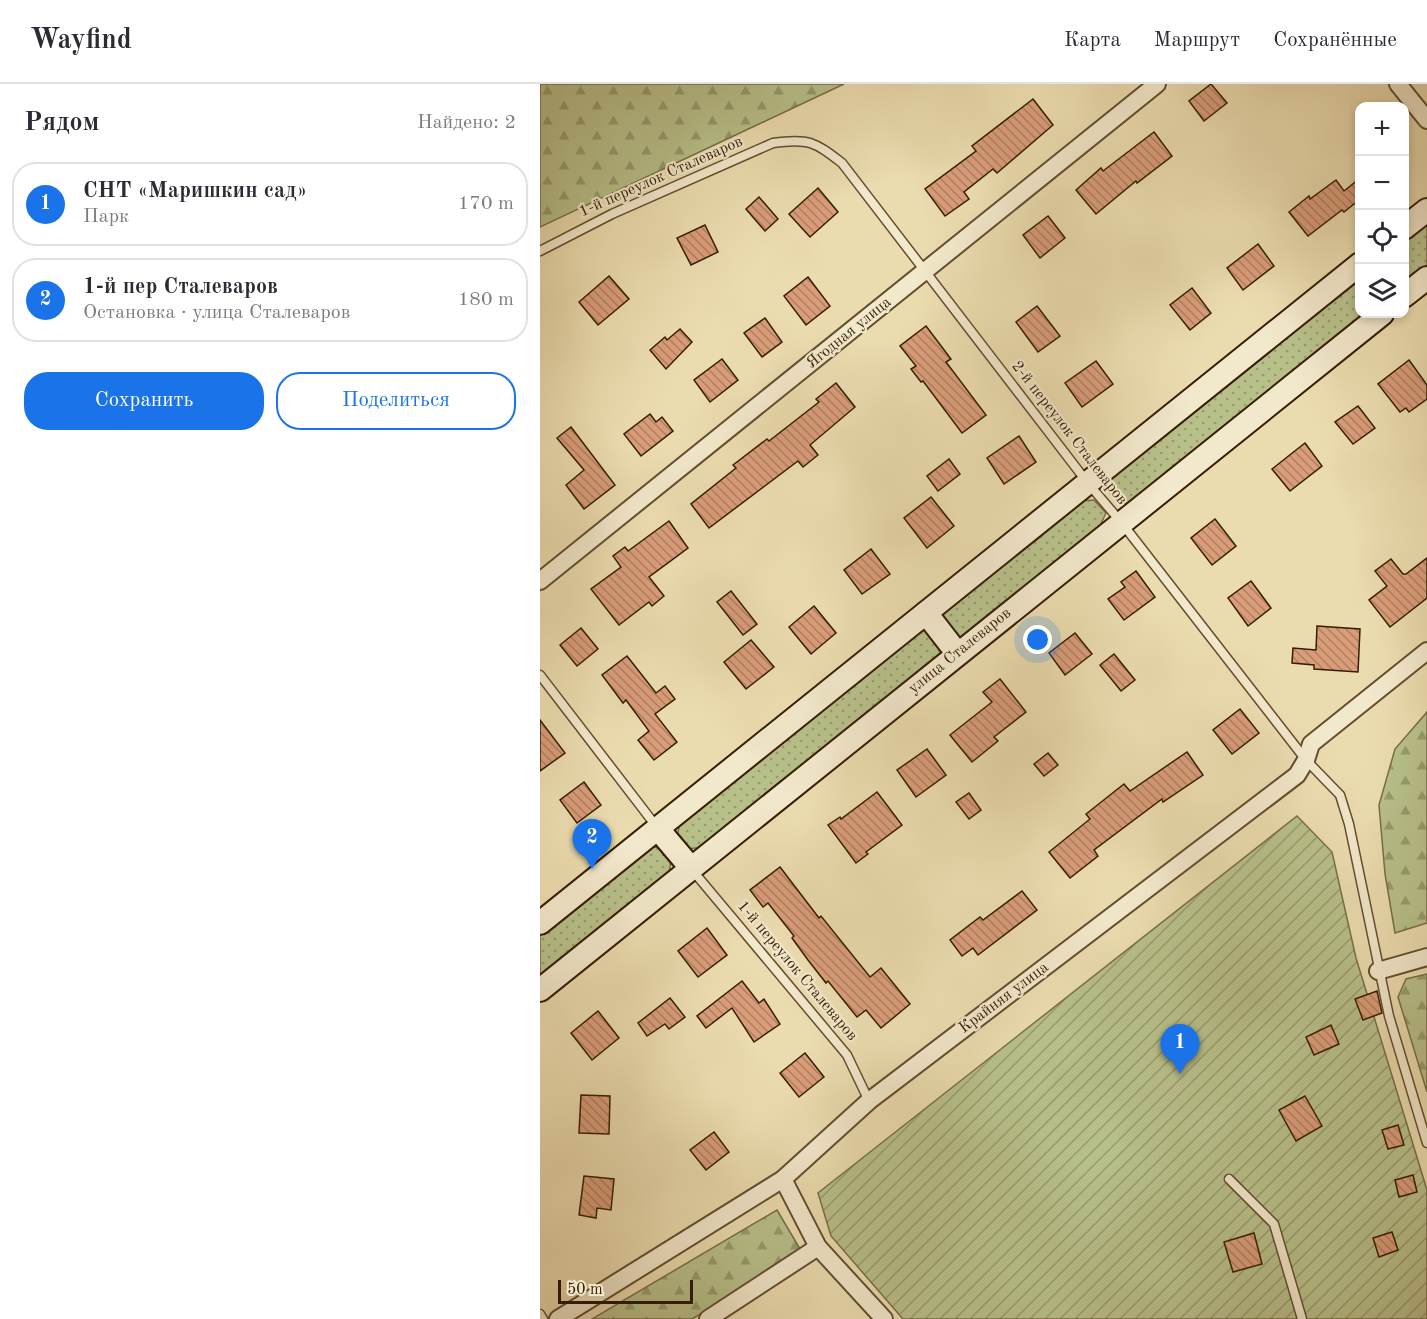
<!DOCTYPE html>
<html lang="ru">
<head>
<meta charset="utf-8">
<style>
	:root { --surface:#fff; --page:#f7f7f7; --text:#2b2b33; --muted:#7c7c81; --line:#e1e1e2; --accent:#1a73e8 }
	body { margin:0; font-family:"Old Standard TT",serif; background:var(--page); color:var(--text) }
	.controls { position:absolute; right:18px; top:18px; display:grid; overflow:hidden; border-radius:12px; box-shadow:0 3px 9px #0003 }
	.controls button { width:54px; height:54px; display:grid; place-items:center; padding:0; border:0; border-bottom:2px solid var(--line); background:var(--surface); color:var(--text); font:30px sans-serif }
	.scale { position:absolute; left:18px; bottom:15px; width:135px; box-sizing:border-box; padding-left:6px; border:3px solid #361d03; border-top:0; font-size:16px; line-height:21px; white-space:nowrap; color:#361d03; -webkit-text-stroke:4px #f2e8cb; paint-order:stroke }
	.you { position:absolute; left:498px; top:556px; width:21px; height:21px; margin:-15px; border:4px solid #fff; border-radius:50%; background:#1a73e8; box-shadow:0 0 0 9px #1a73e833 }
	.badge { display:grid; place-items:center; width:39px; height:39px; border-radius:50%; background:var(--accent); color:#fff; font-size:20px; font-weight:700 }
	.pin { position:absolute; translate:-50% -50px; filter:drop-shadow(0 2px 3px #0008) }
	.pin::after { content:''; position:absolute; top:32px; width:21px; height:18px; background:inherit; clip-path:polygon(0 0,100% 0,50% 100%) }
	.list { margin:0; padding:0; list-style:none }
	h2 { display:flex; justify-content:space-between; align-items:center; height:78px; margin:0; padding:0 24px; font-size:26px }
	h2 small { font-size:20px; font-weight:400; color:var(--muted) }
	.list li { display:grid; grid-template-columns:39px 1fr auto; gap:18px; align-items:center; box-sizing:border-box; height:84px; margin:0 12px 12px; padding:0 12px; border:2px solid var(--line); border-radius:24px }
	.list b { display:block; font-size:22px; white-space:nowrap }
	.list p { margin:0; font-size:20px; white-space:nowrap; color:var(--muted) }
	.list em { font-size:20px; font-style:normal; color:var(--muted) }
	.actions { display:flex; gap:12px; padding:18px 24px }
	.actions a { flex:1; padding:14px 0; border:2px solid var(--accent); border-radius:24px; text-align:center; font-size:21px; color:var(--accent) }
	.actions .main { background:var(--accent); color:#fff }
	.icon { flex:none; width:33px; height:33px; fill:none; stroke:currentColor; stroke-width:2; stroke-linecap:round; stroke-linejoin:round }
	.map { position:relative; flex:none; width:887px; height:1235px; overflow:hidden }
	header { display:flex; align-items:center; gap:36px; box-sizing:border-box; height:84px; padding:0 30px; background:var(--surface); border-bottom:2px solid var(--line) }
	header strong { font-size:28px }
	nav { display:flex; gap:33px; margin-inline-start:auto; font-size:21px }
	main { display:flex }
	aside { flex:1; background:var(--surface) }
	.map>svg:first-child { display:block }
</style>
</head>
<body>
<header>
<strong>Wayfind</strong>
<nav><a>Карта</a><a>Маршрут</a><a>Сохранённые</a></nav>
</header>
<main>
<aside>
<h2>Рядом<small>Найдено: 2</small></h2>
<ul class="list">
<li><span class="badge">1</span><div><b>СНТ «Маришкин сад»</b><p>Парк</p></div><em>170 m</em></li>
<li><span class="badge">2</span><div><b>1-й пер Сталеваров</b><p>Остановка · улица Сталеваров</p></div><em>180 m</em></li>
</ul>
<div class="actions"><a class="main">Сохранить</a><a>Поделиться</a></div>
</aside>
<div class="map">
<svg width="887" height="1235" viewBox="0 0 887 1235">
	<defs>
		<pattern id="grass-dots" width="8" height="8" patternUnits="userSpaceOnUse" patternTransform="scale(1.5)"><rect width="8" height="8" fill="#b8c08a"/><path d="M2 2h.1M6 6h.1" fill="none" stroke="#969b6f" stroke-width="1.8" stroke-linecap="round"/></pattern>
		<pattern id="forest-firs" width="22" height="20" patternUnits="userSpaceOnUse" patternTransform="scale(1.5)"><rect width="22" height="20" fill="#b8c08a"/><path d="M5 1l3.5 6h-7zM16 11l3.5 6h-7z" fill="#969b6f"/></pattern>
		<pattern id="garden-furrows" width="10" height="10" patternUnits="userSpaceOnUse" patternTransform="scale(1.5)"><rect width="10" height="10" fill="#b8c08a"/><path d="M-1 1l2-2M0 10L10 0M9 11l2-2" fill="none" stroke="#969b6f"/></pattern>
		<pattern id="building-back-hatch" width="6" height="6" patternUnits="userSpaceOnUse" patternTransform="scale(1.5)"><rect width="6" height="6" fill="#d99d79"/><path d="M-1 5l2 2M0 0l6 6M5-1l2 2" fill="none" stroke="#b17f61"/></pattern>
	</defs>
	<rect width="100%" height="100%" fill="#ebdcaf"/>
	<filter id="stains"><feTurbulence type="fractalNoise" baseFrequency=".00333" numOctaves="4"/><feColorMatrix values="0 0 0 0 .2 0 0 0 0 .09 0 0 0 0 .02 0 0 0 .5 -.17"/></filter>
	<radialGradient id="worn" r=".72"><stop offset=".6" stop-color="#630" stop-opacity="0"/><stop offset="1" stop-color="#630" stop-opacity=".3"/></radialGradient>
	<g fill="url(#grass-dots)" stroke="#776e46" stroke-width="1.5">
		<path d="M887,137V184L865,202V155Z"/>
		<path d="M819,191L820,230H830L593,419H579L569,408L571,390Z"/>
		<path d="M554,416L566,429L558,446L421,555H415L400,536L401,527L537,417Z"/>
		<path d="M381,543L391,544L404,570L162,763L149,765L137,754L140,737Z"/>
		<path d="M114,763L121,764C129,775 134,778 127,792L0,895V851L106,765Z"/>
	</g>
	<g fill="url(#forest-firs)" stroke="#776e46" stroke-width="1.5">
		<path d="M0,0H304L0,143Z"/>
		<path d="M887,628V839L855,849L845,790L839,721L855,665Z"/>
		<path d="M887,890V1008L858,913L866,895Z"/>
		<path d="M237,1126L263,1170L152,1235H52Z"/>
	</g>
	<path fill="url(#garden-furrows)" stroke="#776e46" stroke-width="1.5" d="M757,732L792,768L816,874L887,1106V1235H363L291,1152L278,1109Z"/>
	<g fill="url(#building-back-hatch)" stroke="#361d03" stroke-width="1.5">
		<path d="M671,0L687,19L664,37L649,17Z"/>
		<path d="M493,15L513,41L457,89L453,85L424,108L429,115L405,132L385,105L436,67L432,62Z"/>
		<path d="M614,48L632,72L597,99L596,97L556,130L536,106L561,84L563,87Z"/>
		<path d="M819,95V116L804,128L802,126L768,152L749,128L769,112L770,115L796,96L804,107Z"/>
		<path d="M278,104L298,128L270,153L249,130Z"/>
		<path d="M219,113L238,135L225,147L206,125Z"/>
		<path d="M508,132L525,154L500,174L483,151Z"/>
		<path d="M165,141L178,168L151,181L137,154Z"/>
		<path d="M718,160L734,182L703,206L687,184Z"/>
		<path d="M69,192L89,215L58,241L39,218Z"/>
		<path d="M268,193L290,222L266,241L244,212Z"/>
		<path d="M652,204L671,229L650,246L630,221Z"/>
		<path d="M497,222L520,252L498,268L476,238Z"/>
		<path d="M225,234L242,258L222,273L204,249Z"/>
		<path d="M386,242L411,275L406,278L446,331L422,349L383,297L381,298L371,285L376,282L360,262Z"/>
		<path d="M140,245L152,258L126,285L110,266L125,253L127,256Z"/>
		<path d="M182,275L198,296L170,318L154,296Z"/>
		<path d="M869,276L887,301V315L869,328L866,324L860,328L838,300Z"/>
		<path d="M556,277L573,300L542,323L525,299Z"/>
		<path d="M296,299L315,323L270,361L278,371L263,383L258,377L169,444L151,420L196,384L193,381L227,355L229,357L279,318L276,315Z"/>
		<path d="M818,322L835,344L813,360L795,338Z"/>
		<path d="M110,330L116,338L122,333L133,347L101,372L84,350Z"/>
		<path d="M31,343L75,401L44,425L26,401L44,386L17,354Z"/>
		<path d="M479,352L496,378L464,400L447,374Z"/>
		<path d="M765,359L782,382L750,407L732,385Z"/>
		<path d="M409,375L420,390L398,407L387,392Z"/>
		<path d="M391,413L414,442L387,464L364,434Z"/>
		<path d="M675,435L696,462L672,481L651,454Z"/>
		<path d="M129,437L148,464L109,493L124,512L112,522L109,518L79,541L51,505L81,483L73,472L85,463L88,467Z"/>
		<path d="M331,465L350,490L322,510L304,486Z"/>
		<path d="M887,474V514L850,543L829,516L847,502L835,487L851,475L863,490H866Z"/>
		<path d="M596,487L615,513L584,536L568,515L585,503L581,498Z"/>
		<path d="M711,497L731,524L708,542L688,514Z"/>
		<path d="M191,507L217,540L203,551L177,518Z"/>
		<path d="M274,522L296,549L271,570L249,543Z"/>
		<path d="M777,542L820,545L818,588L774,585V581L752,579L753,564L776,566Z"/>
		<path d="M41,544L58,565L37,582L20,561Z"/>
		<path d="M535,549L552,570L525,591L509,569Z"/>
		<path d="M211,556L234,583L206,605L184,578Z"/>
		<path d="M574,570L595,596L581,607L560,581Z"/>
		<path d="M87,572L116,609L125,602L135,615L115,630L137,658L114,676L98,656L109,647L86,616L83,619L62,591Z"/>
		<path d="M460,595L486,628L454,653L458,657L432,678L410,651L452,618L443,608Z"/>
		<path d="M700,625L719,649L692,670L673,646Z"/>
		<path d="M0,636L25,669L0,687Z"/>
		<path d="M387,665L406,691L376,713L357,686Z"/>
		<path d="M647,668L663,691L623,718L622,715L554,766L558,772L530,794L509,768L550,735L546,730L584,700L590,707Z"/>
		<path d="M508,669L518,681L504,692L494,680Z"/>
		<path d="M44,698L61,721L37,739L20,716Z"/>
		<path d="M337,708L362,741L326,768L328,770L316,779L288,741L300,733L301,735Z"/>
		<path d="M429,709L441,726L429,735L416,718Z"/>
		<path d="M240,783L279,834L281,832L330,893L341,884L370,920L341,944L326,926L317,933L288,897L286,899L268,876L252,854L254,852L228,819L223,823L210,806Z"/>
		<path d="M482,807L497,826L438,871L433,864L422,872L410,856L440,833L443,836Z"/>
		<path d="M167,844L187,871L158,893L138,867Z"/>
		<path d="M202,897L219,919L224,915L240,940L214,958L192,924L166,944L157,932Z"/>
		<path d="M837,907L842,929L823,936L815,915Z"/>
		<path d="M130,914L145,933L129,945L125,940L107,952L98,939Z"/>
		<path d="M58,927L79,954L52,976L31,949Z"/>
		<path d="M791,941L799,960L774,971L766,953Z"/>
		<path d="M265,969L284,993L259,1013L240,989Z"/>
		<path d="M41,1011L70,1012L69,1050L39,1049Z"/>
		<path d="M765,1012L782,1042L756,1057L739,1026Z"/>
		<path d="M858,1041L864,1061L848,1065L842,1046Z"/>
		<path d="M174,1048L189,1068L166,1086L150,1066Z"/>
		<path d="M873,1091L877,1108L859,1113L855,1096Z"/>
		<path d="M44,1092L74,1095L71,1126L57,1124L56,1134L39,1131Z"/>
		<path d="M852,1148L858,1166L839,1173L833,1154Z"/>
		<path d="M714,1149L722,1180L693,1188L684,1158Z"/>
	</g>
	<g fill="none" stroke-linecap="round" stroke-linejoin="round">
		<g stroke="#634d2e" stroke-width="11">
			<g id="lane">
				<path d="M0,167L72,130L233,59C269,54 275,58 302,79L547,398L581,438L766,676L800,711L809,740L849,932L887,1059"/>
				<path d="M0,591L116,742"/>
				<path d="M153,787L307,971L329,1017"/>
				<path d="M689,1095L734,1140L762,1235"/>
				<path d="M0,1230L3,1235"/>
			</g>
		</g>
		<g stroke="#634d2e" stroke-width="20">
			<g id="street">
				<path d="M858,0L887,36"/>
				<path d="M0,497L617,0"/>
				<path d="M838,887L887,873"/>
				<path d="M243,1095L278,1163L344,1235"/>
				<path d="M18,1235L243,1095L329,1017L757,691L766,676L771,660L887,567"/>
				<path d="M168,1235L278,1163"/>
			</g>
		</g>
		<g stroke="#361d03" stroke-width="26">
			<g id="secondary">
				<path d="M864,144L887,126"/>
				<path d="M864,212L887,194"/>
				<path d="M386,529L417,569"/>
				<path d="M118,745L151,784"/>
				<path d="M0,839L820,180"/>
				<path d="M0,906L842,230"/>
			</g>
		</g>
		<use href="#lane" stroke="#f2e8cb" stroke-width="8"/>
		<use href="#street" stroke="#f2e8cb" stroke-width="16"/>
		<use href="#secondary" stroke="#f2e8cb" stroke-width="22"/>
	</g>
	<g text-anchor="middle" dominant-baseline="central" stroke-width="4.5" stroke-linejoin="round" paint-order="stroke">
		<g font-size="16" fill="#361d03" stroke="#f2e8cb">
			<text transform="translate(121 93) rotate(-24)">1-й переулок Сталеваров</text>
			<text transform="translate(309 249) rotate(-39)">Ягодная улица</text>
			<text transform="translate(529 349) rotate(52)">2-й переулок Сталеваров</text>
			<text transform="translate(420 567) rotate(-39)">улица Сталеваров</text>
			<text transform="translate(257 887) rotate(50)">1-й переулок Сталеваров</text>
			<text transform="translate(464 914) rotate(-37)">Крайняя улица</text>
		</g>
	</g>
	<rect width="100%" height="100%" filter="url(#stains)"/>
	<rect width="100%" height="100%" fill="url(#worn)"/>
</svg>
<div class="controls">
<button>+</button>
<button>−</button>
<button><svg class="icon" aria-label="locate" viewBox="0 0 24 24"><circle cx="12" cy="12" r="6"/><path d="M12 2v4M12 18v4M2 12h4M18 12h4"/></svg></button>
<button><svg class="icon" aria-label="layers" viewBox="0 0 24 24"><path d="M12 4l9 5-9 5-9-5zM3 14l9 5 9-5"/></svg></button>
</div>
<div class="scale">50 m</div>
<div class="you"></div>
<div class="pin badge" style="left:640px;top:990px">1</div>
<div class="pin badge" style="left:52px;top:785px">2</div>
</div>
</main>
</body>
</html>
